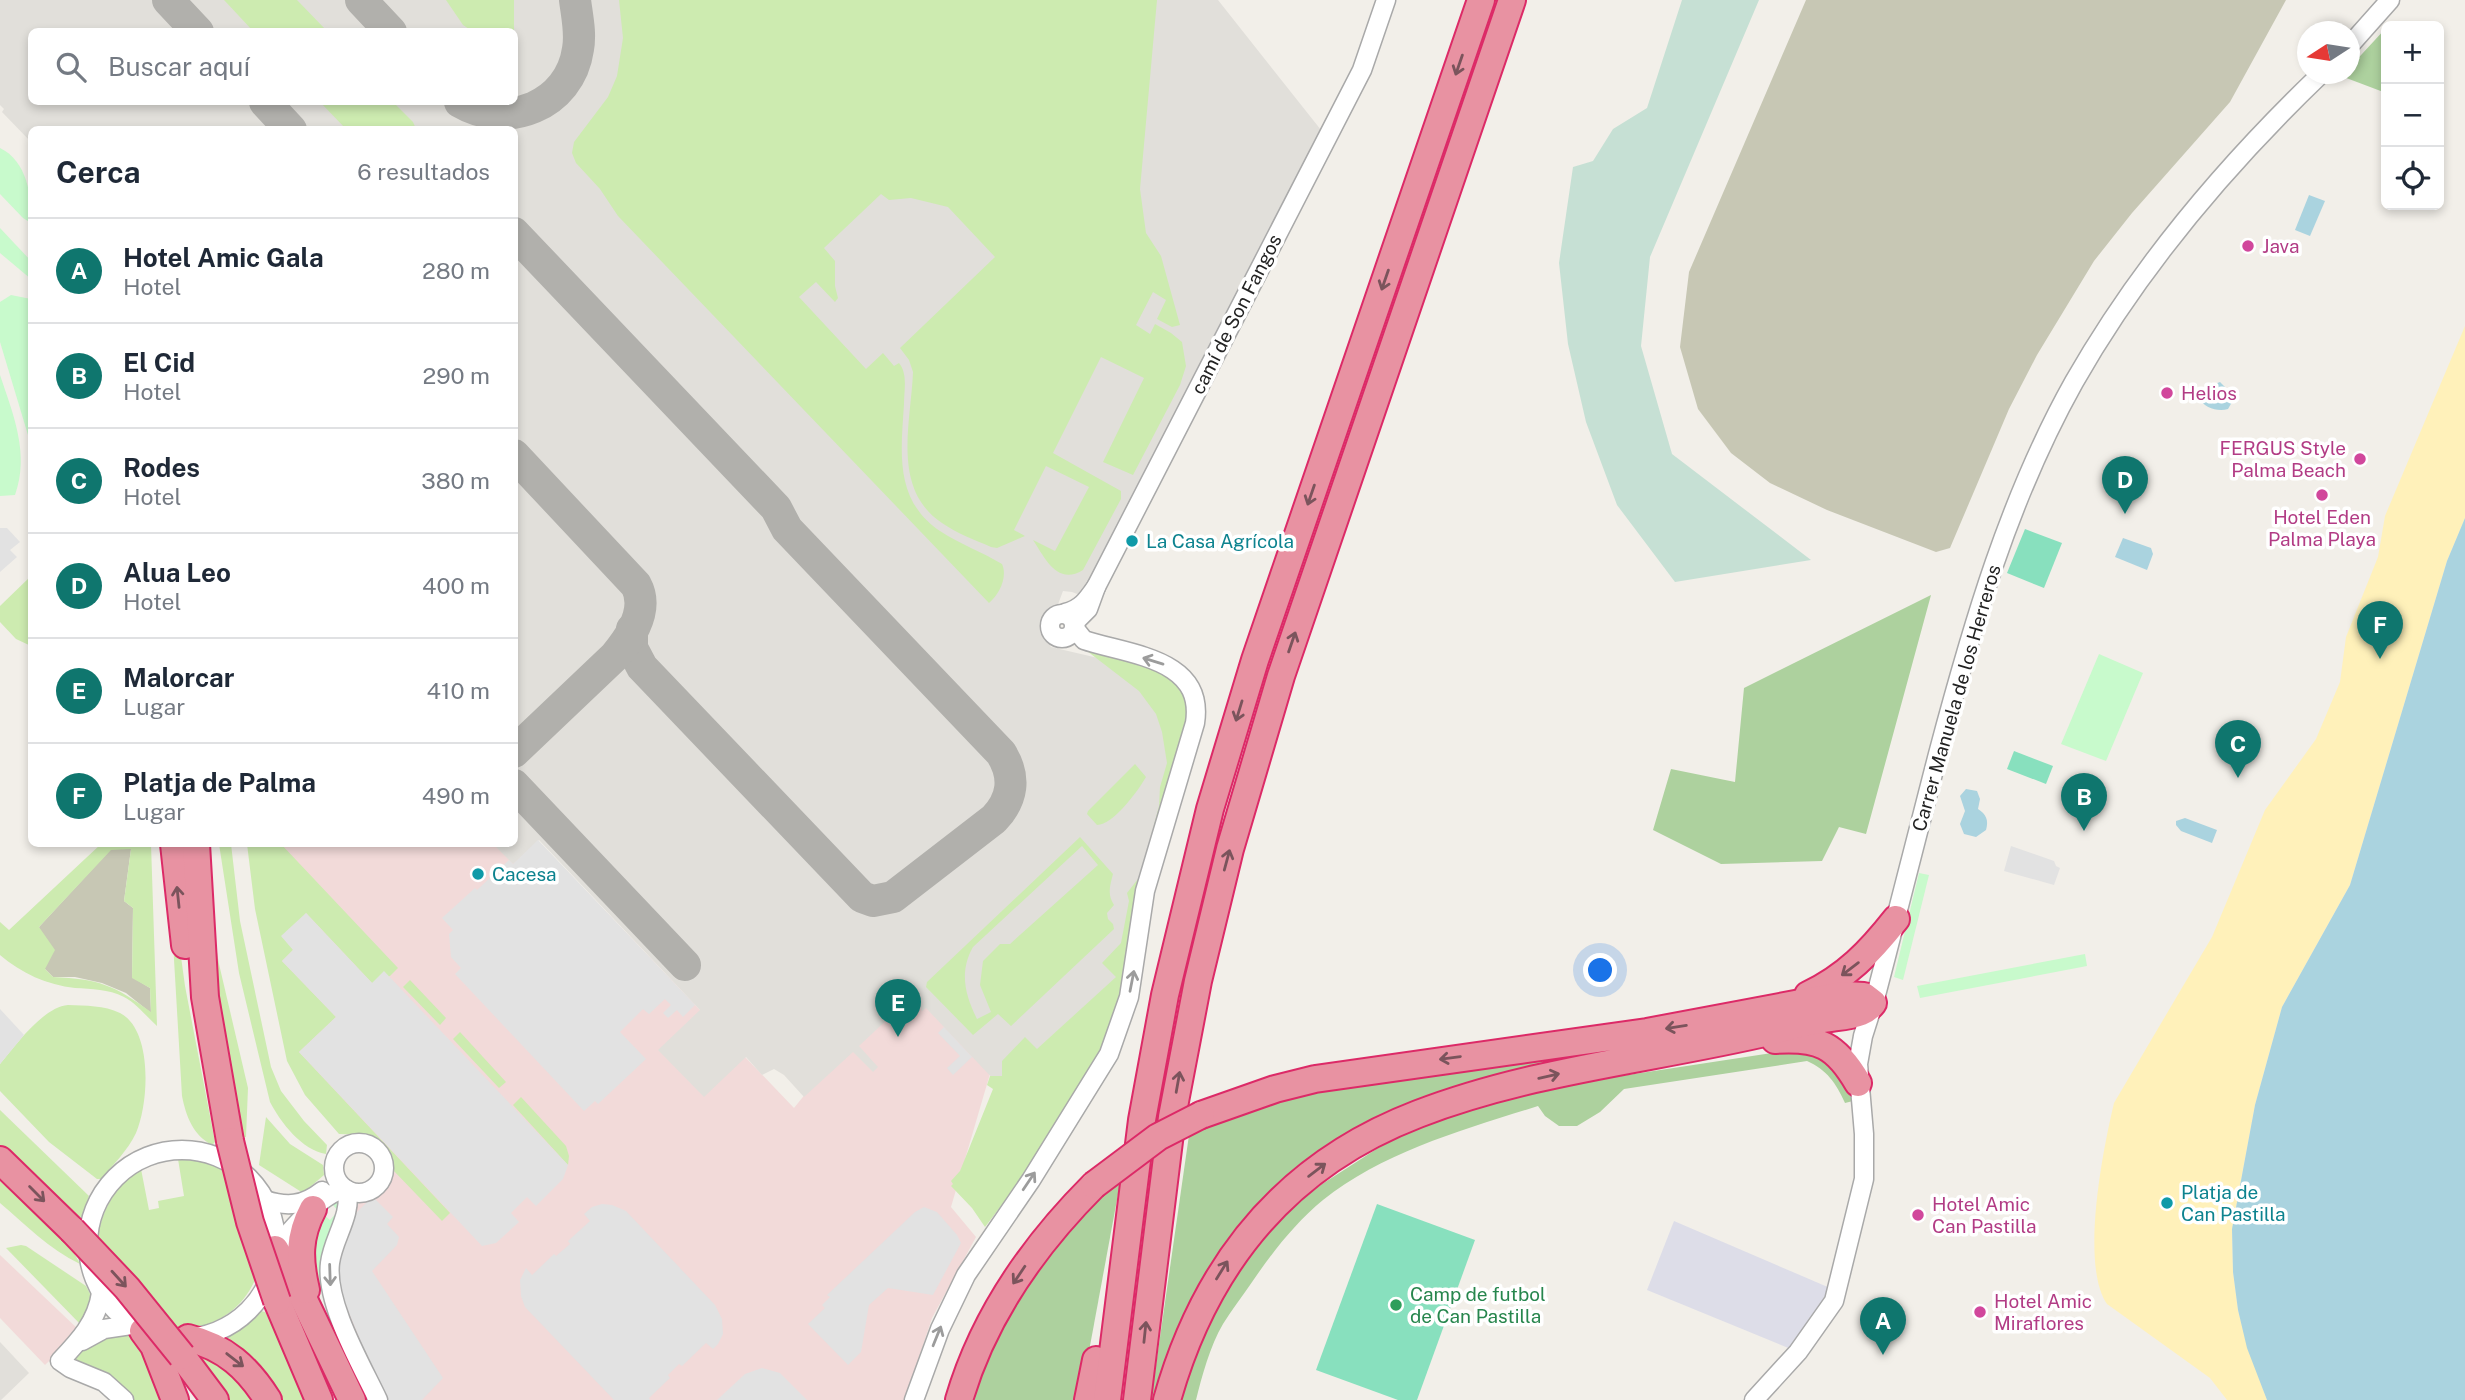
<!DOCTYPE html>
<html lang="es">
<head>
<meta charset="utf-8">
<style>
	:root { --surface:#fff; --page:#f2f2f3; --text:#1f2937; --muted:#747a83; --line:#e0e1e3; --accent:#0f766e }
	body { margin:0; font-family:"Public Sans",sans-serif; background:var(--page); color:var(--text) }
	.controls { position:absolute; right:21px; top:21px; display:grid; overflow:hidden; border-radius:10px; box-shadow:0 4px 10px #0003 }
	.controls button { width:63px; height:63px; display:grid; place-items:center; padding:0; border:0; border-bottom:2px solid var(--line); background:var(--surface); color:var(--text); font:35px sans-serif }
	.compass { position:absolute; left:2297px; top:21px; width:63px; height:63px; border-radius:50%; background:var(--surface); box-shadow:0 4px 10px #0003; rotate:258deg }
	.you { position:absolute; left:1601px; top:971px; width:24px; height:24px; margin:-18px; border:5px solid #fff; border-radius:50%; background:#1a73e8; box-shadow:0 0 0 10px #1a73e833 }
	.badge { display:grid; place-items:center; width:46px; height:46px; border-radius:50%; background:var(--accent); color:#fff; font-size:23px; font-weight:700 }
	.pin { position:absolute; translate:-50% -58px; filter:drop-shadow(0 2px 4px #0008) }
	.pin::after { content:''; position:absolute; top:37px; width:24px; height:21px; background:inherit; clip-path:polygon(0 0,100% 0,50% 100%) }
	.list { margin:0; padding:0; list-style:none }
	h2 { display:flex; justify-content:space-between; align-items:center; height:91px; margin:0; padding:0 28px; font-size:30px }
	h2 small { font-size:23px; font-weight:400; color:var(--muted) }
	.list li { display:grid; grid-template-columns:46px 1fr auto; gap:21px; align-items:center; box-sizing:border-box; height:105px; padding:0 28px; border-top:2px solid var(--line) }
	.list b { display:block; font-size:26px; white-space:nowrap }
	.list p { margin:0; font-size:23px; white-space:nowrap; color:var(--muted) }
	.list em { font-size:23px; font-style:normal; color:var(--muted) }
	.icon { flex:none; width:38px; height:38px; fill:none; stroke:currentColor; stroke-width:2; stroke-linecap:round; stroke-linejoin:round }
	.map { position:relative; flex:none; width:2465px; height:1400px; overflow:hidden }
	.search { position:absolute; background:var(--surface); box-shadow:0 4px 10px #0003; left:28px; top:28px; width:490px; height:77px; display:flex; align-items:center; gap:18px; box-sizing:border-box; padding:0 24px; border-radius:10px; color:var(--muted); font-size:26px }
	.panel { position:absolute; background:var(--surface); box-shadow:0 4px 10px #0003; left:28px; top:126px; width:490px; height:721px; border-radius:10px }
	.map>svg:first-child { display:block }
</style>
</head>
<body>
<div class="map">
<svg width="2465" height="1400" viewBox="0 0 2465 1400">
	<rect width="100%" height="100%" fill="#f2efe9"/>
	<g fill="#f2dad9">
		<path d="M515,817L794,1108L908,967L992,1067L951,1207L976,1237L932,1318L905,1400H386L339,1302L335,1271L340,1245L357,1205L392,1178L360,1125L311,1078L281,1016L254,844H514Z"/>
		<path d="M0,1255L80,1331L45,1365L0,1318Z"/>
	</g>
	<g fill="#e1dfda" fill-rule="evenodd">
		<path d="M0,0H1218L1321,130L1085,597L1072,592L1063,591L1057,607L1048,610L1040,623L1042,634L1051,647L1145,669L1184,700L1104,1043L1048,1137L926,1008L922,1011L910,998L859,1046L878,1067L873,1072L853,1052L804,1097L784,1075L774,1069L762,1075L746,1057L704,1097L658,1050L700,1010L539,840L513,864L493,844H514V130H32L31,142L2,112L4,109L0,105ZM32,32H514V102H32Z"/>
		<path d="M0,1342L29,1373L1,1400H0Z"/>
	</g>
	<g fill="#c7c7b4">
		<path d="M1806,0H2286L2230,102L2132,213L2094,261L2037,355L2009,409L1950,548L1936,552L1827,510L1770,483L1731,453L1698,409L1680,347L1689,272Z"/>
		<path d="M111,849H131L124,901L133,908L132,977L150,988L151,1013L126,993L102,983L75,977H53L45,969L39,927Z"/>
	</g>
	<g fill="#cdebb0" fill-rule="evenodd">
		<path d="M224,0H297L327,31H253Z"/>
		<path d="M446,0H514V31H472L463,25Z"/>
		<path d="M619,0H1157L1140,189L1146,233L1161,256L1180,325L1172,327L1157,319L1166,300L1153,292L1136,325L1150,334L1155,324L1171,333L1182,342L1186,366L1180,385L1133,475L1103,462L1144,378L1101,357L1053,453L1121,491V499L1083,570C1057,586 1045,558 1033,540L1055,551L1089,487L1046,466L1014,530L1025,536L997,548L991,547C975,540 956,533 942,523C891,489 911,423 913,372L909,360L900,348L995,257L948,207L911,198L889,200L881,194L824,248L835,261V286L838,298L835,302L816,282L799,297L866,369L883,353L894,366L899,363C908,374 904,390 904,404C901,452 894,500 940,531C960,544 982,552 1002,564C1008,577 999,595 989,603L618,216L600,189L576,163L572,153L574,142L608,97L617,76L623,38Z"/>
		<path d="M320,102H393L413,122L416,129H346Z"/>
		<path d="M31,576V646L16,639L0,622V606Z"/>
		<path d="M1087,651L1164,672L1183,691L1189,711L1128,976L1104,1048L1096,1057L1004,1208L1001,1206L985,1227L972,1208L951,1186L953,1184L951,1181L960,1171L993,1089L987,1085L990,1076H1002V1061L1025,1037L1037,1049L1116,977L1102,963L1121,943L1129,901L1127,893L1141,875L1159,806L1160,787L1167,763L1162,732L1156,714L1139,691Z"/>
		<path d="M1135,764L1146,777C1138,791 1113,825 1097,825L1087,814L1088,811Z"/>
		<path d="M1080,837L1113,874C1110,886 1107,894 1114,905L1107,913L1108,919L1113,924L1114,929L1011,1026L998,1014L973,1035L926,987L927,982ZM1082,846L1098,865L1010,944H1000L983,961L980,985L991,1012L977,1019C965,995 959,972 973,947Z"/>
		<path d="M101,844H151L157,1026C146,1016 137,1004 124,997C108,989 92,989 75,988C47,985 21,973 0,955V922L9,930ZM131,849L124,901L133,908L132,978L150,988L151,1012C114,985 99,979 53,977L45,969L55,950L39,927L111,850Z"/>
		<path d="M219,844H231L240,921L271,1067L281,1091L304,1121L327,1145L326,1154C302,1150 281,1123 270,1102L239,973Z"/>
		<path d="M247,844H281L398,968L390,976L372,983L306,913L293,950L282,961L336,1017L299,1052L450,1213L442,1221L392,1169L390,1156L383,1145L367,1135L339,1134L305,1095L287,1061L255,909Z"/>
		<path d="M170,891L173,898L185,986L215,1142L212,1145C193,1135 186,1116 182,1096Z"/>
		<path d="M208,897L219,964L248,1088L246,1137H241L219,1022Z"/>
		<path d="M410,980L446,1018L440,1025L403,987Z"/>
		<path d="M68,1005C86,1006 104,1005 120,1013C153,1030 149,1103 136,1133C128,1150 113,1165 101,1179H97L49,1142L0,1091V1064C15,1046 43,1007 68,1005Z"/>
		<path d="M460,1032L506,1082L499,1088L453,1039Z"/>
		<path d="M521,1097L566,1146L569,1156L568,1165L513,1105Z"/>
		<path d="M0,1110L89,1196L81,1218L0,1148Z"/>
		<path d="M266,1117L290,1144L323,1165L324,1175L303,1193L259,1165Z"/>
		<path d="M178,1159C212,1160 225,1168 246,1194C251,1199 257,1205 260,1210C266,1222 265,1235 264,1247C259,1286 238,1318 197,1327C180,1331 166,1328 150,1322C80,1299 83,1205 141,1169L149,1210L159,1208L158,1201L184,1196Z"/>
		<path d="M0,1181C20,1199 71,1241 80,1264C49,1249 26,1225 0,1203Z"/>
		<path d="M21,1245L26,1246L86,1286L95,1303L83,1327L6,1248Z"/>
		<path d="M261,1311L265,1312L271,1321L308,1400H275L222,1338L245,1325Z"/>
		<path d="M122,1333L136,1339L166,1400H132L75,1361L77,1354L96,1339Z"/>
		<path d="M193,1351L219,1359L259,1400H228Z"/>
	</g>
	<g fill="#add19e">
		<path d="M2386,28V93L2341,76L2343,74H2350V67Z"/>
		<path d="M1931,595L1866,834L1839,827L1822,861L1721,864L1653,830L1671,769L1735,782L1744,688Z"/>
		<path d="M1617,1048C1538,1066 1455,1080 1382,1114C1332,1137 1289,1173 1252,1213C1224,1244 1198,1279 1183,1319C1173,1345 1166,1373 1157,1400H1151L1189,1135L1205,1123L1310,1088Z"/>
		<path d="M1804,1048C1826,1054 1848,1078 1853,1101L1845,1103C1836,1083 1827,1070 1807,1061L1624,1089L1600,1112L1577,1126H1559L1545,1116L1538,1106C1465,1129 1383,1152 1323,1200C1294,1224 1271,1254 1250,1285C1241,1298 1231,1311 1223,1324C1210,1346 1202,1376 1196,1400H1179L1190,1362L1231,1279L1257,1247L1286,1213L1316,1188L1403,1132L1455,1112L1536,1089Z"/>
		<path d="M1121,1178L1080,1400H971L988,1354L1017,1301L1047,1255L1083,1209Z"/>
	</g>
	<path fill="#c6e0d4" d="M1682,0H1759L1650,257L1641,346L1672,454L1811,560L1675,582L1617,505L1586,422L1568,344L1559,263L1573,167L1593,161L1613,129L1647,108Z"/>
	<path fill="#fff1ba" d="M2465,326V518L2447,561L2350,885L2282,1007L2255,1105L2232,1229L2233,1272L2238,1310L2248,1348L2267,1400H2227L2210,1378L2107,1304C2080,1265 2103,1149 2114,1103L2212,937L2265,810L2316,739L2340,682L2346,637L2378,557L2385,516Z"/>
	<g fill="#c8facc">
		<path d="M0,148C27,161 32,196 31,223L23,218L0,194Z"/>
		<path d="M0,228L31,261V279L0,253Z"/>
		<path d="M11,295L31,299V445L0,342V302Z"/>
		<path d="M0,375C13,414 30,454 15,495L0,496Z"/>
		<path d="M2099,654L2143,673L2106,761L2061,744Z"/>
		<path d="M1919,873L1929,875L1903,980L1894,977Z"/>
		<path d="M2085,954L2087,966L1920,998L1917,986Z"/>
		<path d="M340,1199L342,1201L325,1259V1291L314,1293C308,1269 301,1246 313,1222L317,1223L324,1215L330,1220L338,1211L333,1205Z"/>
	</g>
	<g fill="#88e0be">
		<path d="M2025,529L2062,543L2044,588L2007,573Z"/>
		<path d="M2014,751L2053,766L2046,784L2007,769Z"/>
		<path d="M1377,1204L1475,1240L1417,1400H1398L1316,1370Z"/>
	</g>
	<g fill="#e2e2e2">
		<path d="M0,528H7L20,542L10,550L17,557L0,572Z"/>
		<path d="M538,840L695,1005L683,1017L677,1010L668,1018L663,1013L671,1005L665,999L649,1014L643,1009L620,1032L646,1059L598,1104L595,1101L584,1111L455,974L461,968L451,957L449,934L453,930L442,918L475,888L477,890L509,860L513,864Z"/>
		<path d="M2011,846L2054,861L2056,866L2060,868L2054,885L2004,871Z"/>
		<path d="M306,913L372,983L384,971L568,1165L563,1179L536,1206L527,1197L511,1213L519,1222L496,1243L482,1246L299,1052L336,1017L282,961L293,950L281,936Z"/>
		<path d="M0,1009L24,1035L0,1064Z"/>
		<path d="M944,1027L972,1057L953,1075L947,1068L960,1056L938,1033Z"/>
		<path d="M375,1199L393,1217L387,1224L399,1237L397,1245L372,1271L443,1378L422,1400H388L361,1342L341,1293L338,1269L344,1242L357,1212L367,1202Z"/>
		<path d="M602,1204L612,1205L626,1211L715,1305L722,1319L723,1334L718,1344L713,1349L706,1343L682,1366L679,1364L668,1375L670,1378L649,1398L650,1400H614L525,1307L521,1296L520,1280L526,1268L532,1275L554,1254L556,1256L570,1244L568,1241L590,1221L584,1214L592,1207Z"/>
		<path d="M924,1207L937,1212L957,1235L961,1243L933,1295L888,1288L869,1305L861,1352L848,1365L808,1324L825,1308L822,1305L830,1297L827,1295L915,1212Z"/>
		<path d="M762,1368L780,1373L807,1400H717L745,1374Z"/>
	</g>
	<path fill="#dddde8" d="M1674,1221L1837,1291L1798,1352L1647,1290Z"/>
	<g fill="#aad3df">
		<path d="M2309,195L2325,201L2310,236L2295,230Z"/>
		<path d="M2220,382L2225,387L2221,394L2229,397L2232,402L2228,409C2218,412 2204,408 2199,398L2202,391L2209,389L2214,391L2215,384Z"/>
		<path d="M2465,518V1400H2267L2247,1348L2238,1310L2233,1272L2232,1229L2255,1105L2282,1007L2350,885L2447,561Z"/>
		<path d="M2123,538L2151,548L2153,554L2147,570L2115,557Z"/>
		<path d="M1966,789L1977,791L1980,799L1978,809C1986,814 1989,820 1986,830L1976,837L1964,834L1960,824L1965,811L1960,796Z"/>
		<path d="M2185,818L2217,830L2212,843L2181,831L2176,825V821Z"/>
	</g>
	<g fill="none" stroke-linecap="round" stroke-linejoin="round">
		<g stroke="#b1b0ac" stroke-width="32">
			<path d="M168,0L198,32"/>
			<path d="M361,0L391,32"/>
			<path d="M265,102L291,130"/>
			<path d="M460,102C507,130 570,106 578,49C581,33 577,16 575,0"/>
			<path d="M514,233L776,508L787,529L1001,753C1016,777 1013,799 994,819L893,897L873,901L862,897L642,667L632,648V629"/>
			<path d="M514,455L636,585C649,609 631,637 615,656L514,752"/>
			<path d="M514,785L685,965"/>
		</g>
		<g stroke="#a9a9a9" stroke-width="21">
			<g id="tertiary">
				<path d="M2350,45L2390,0"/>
				<path d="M1065,613C1081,609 1087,600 1096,587L1362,70L1386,0"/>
				<circle cx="1062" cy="626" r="12"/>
				<circle cx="359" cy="1168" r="25"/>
				<circle cx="182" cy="1244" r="94"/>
				<path d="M347,1190C352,1216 333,1238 330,1263C325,1303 361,1364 378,1400"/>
				<path d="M265,1200C287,1207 303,1206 322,1191"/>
				<path d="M275,1249C291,1230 320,1194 345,1189"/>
				<path d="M101,1293C97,1322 79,1341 60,1361L70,1368L104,1382L124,1400"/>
				<path d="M82,1341L104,1329L131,1325"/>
				<path d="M914,1400L940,1329L966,1275L1031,1180L1109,1054L1129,997L1145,891L1195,723C1205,658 1129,655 1084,640L1076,630L1075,622L1088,609L1096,587"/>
				<path d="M1754,1400L1798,1352L1834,1301L1864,1179V1134L1858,1064L1863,1036L1876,995C1897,915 1917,835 1938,754C1972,626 2009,498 2074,382C2140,266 2225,166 2321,74"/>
			</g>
		</g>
		<g stroke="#dc2a67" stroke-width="30">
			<g id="motorway">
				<path d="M174,844L185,945"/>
				<path d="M196,844L205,997L230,1141"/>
				<path d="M1808,995C1846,977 1870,952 1896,919"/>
				<path d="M1775,1040C1819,1037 1836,1045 1858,1083"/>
				<path d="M0,1160L72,1230"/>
				<path d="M275,1249L305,1302L352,1400"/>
				<path d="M306,1290C299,1260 298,1237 313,1209"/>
				<path d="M277,1301L319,1400"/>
				<path d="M143,1331L154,1346L175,1400"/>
				<path d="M188,1338C225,1347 248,1368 268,1400"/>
				<path d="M182,1356L215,1400"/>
				<path d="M959,1400C983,1318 1034,1245 1094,1185"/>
				<path d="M1088,1400L1096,1360"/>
				<path d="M1107,1400L1142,1120L1165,995L1210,809L1255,660L1481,0"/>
				<path d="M1137,1400L1172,1117L1198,981L1230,849L1281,676L1512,0"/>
				<path d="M1167,1400C1205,1265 1285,1165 1418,1114C1532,1070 1655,1059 1773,1031C1788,1027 1804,1022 1819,1020C1833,1017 1848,1017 1861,1012C1866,1010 1870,1007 1873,1003L1864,996L1843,995L1647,1032L1315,1079L1275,1089L1201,1115"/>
			</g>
		</g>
		<use href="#tertiary" stroke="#fff" stroke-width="18"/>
		<use href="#motorway" stroke="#e892a2" stroke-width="26"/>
		<g stroke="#dc2a67" stroke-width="30" stroke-linecap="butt">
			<g id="motorway-bridge">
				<path d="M230,1141L250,1222L277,1301"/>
				<path d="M1094,1185L1158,1137L1201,1115"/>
				<path d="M72,1230L127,1288L182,1356"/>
			</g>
		</g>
		<use href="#motorway-bridge" stroke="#e892a2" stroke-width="26"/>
	</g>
	<defs><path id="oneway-shaft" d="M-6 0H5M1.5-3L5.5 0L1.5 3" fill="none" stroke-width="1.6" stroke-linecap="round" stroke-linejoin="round" transform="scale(1.75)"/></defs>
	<g stroke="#7b545c">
		<use href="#oneway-shaft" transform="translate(1459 65) rotate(109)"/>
		<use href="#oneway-shaft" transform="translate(1385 280) rotate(109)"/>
		<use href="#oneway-shaft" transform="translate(1311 495) rotate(109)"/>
		<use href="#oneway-shaft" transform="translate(1292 642) rotate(-71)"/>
		<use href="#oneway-shaft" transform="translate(1239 711) rotate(107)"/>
		<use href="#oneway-shaft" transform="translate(1227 860) rotate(-75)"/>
		<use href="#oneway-shaft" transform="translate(178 897) rotate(-96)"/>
		<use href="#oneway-shaft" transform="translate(1850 969) rotate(143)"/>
		<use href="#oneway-shaft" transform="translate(1676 1027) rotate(171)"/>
		<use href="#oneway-shaft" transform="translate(1450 1058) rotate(172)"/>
		<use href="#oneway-shaft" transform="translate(1549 1076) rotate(-13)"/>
		<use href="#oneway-shaft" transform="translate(1178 1082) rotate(-80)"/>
		<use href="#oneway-shaft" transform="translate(1317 1170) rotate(-37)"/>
		<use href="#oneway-shaft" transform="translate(37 1194) rotate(45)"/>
		<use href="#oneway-shaft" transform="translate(1222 1270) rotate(-58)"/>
		<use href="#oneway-shaft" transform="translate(1019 1275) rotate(124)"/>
		<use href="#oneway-shaft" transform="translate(119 1279) rotate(48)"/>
		<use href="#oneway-shaft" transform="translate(1145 1332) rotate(-84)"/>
		<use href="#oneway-shaft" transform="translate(235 1360) rotate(38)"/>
	</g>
	<g stroke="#9c9c9c">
		<use href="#oneway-shaft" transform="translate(1153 661) rotate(-163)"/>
		<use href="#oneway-shaft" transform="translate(1132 981) rotate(-79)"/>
		<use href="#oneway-shaft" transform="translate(1029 1181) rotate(-56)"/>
		<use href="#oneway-shaft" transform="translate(330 1275) rotate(88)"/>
		<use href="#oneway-shaft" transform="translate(937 1336) rotate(-68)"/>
	</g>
	<g fill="#d1479c" stroke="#fff" stroke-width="2.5">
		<circle cx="2248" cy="246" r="7"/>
		<circle cx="2167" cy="393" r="7"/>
		<circle cx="2360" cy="459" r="7"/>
		<circle cx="2322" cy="495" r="7"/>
		<circle cx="1918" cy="1215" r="7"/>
		<circle cx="1980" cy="1312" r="7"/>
	</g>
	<g fill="#0f9aa8" stroke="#fff" stroke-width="2.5">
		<circle cx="1132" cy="541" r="7"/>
		<circle cx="478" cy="874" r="7"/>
		<circle cx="2167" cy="1203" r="7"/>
	</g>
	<circle fill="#2e9e5b" stroke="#fff" stroke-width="2.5" cx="1396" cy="1305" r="7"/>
	<g text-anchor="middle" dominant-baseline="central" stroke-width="7" stroke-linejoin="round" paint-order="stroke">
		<g font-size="19" fill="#b23c85" stroke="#fff" text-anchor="start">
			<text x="2262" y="246">Java</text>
			<text x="2181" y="393">Helios</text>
			<text x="2346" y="448" text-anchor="end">FERGUS Style<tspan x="2346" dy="22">Palma Beach</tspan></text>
			<text x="2322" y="517" text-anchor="middle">Hotel Eden<tspan x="2322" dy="22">Palma Playa</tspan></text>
			<text x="1932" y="1204">Hotel Amic<tspan x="1932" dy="22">Can Pastilla</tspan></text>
			<text x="1994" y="1301">Hotel Amic<tspan x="1994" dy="22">Miraflores</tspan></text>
		</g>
		<g font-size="19" fill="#222" stroke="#fff">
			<text transform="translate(1236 314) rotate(-63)">camí de Son Fangos</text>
			<text transform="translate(1956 698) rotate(-74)">Carrer Manuela de los Herreros</text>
		</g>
		<g font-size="19" fill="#0d838f" stroke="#fff" text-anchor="start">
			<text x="1146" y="541">La Casa Agrícola</text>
			<text x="492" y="874">Cacesa</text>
			<text x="2181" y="1192">Platja de<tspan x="2181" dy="22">Can Pastilla</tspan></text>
		</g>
		<g font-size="19" fill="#27864d" stroke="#fff" text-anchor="start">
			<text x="1410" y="1294">Camp de futbol<tspan x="1410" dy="22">de Can Pastilla</tspan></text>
		</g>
	</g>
</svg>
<div class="controls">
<button>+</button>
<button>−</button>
<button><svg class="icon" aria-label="locate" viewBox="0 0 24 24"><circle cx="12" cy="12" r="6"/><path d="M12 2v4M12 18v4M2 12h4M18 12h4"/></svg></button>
</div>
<svg class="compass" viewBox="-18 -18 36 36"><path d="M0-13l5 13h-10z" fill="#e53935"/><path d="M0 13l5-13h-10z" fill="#747a83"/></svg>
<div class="you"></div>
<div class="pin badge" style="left:1883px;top:1355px">A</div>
<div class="pin badge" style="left:2084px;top:831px">B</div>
<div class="pin badge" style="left:2238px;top:778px">C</div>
<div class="pin badge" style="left:2125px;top:514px">D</div>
<div class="pin badge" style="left:898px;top:1037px">E</div>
<div class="pin badge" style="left:2380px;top:659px">F</div>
<div class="search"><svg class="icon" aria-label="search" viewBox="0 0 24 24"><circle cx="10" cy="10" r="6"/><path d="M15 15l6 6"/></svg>Buscar aquí</div>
<section class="panel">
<h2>Cerca<small>6 resultados</small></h2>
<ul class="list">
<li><span class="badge">A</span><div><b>Hotel Amic Gala</b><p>Hotel</p></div><em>280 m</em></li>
<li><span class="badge">B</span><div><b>El Cid</b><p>Hotel</p></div><em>290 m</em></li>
<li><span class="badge">C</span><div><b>Rodes</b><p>Hotel</p></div><em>380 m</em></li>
<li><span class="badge">D</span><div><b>Alua Leo</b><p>Hotel</p></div><em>400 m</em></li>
<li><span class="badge">E</span><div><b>Malorcar</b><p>Lugar</p></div><em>410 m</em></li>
<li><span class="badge">F</span><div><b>Platja de Palma</b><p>Lugar</p></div><em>490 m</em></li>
</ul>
</section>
</div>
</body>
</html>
